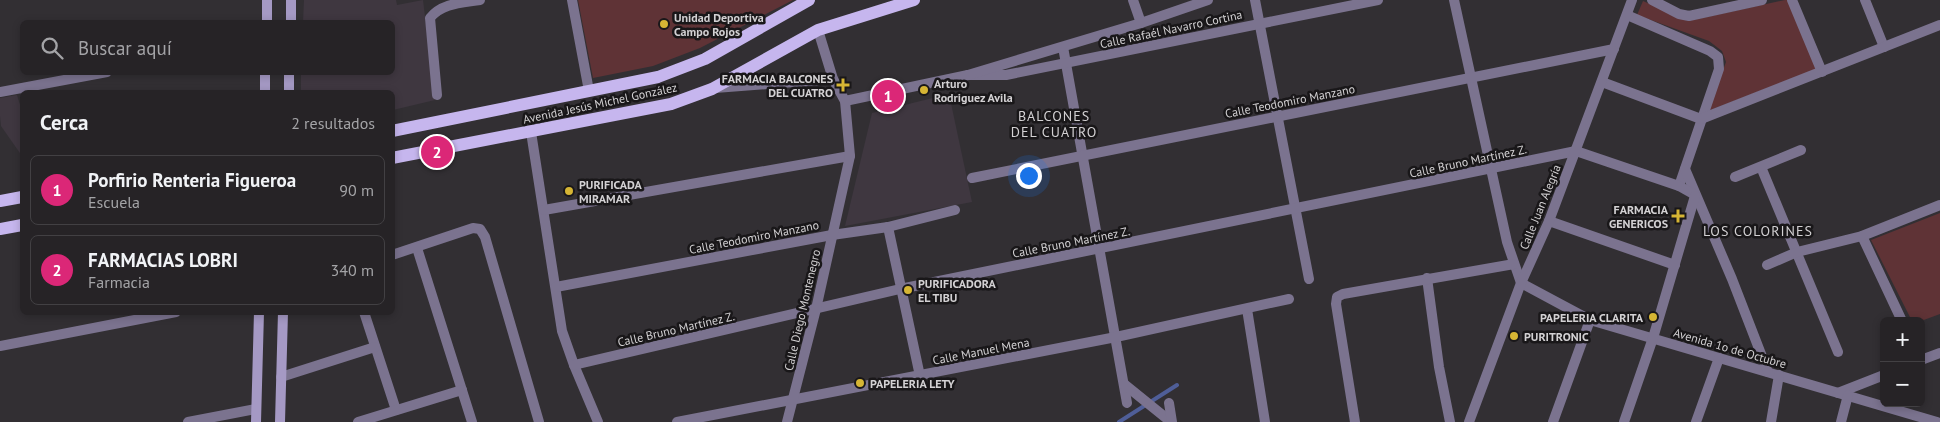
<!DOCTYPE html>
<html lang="es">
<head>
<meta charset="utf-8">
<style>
	:root { --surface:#262326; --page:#322f32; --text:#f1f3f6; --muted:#a4a4a7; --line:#424043; --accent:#db2777 }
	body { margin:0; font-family:"PT Sans",sans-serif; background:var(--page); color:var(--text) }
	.controls { position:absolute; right:15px; bottom:15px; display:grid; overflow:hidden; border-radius:8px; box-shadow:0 2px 8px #0003 }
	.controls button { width:45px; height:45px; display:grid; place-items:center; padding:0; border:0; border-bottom:1px solid var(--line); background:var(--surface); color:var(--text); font:25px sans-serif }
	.you { position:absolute; left:1028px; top:175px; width:18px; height:18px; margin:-12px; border:4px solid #fff; border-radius:50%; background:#1a73e8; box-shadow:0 0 0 8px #1a73e833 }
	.badge { display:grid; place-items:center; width:32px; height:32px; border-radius:50%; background:var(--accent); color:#fff; font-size:16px; font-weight:700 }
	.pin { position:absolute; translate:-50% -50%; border:2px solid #fff; box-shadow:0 1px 5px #0006 }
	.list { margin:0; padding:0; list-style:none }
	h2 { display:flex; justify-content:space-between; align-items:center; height:65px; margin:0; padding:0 20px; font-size:21px }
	h2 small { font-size:16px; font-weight:400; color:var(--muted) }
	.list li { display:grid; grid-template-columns:32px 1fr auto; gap:15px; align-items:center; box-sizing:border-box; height:70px; margin:0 10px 10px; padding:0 10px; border:1px solid var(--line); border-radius:8px }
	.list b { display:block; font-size:19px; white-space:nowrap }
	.list p { margin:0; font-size:16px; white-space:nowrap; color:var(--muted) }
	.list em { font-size:16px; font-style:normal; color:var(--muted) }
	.icon { flex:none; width:28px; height:28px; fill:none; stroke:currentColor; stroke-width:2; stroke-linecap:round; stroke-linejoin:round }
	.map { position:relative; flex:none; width:1940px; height:422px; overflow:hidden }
	.search { position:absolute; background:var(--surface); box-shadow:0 2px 8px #0003; left:20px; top:20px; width:375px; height:55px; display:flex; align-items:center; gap:12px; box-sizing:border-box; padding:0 18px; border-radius:8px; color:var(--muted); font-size:19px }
	.panel { position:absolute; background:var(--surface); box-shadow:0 2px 8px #0003; left:20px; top:90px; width:375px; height:225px; border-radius:8px }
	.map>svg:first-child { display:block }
</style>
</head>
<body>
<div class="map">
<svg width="1940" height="422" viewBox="0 0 1940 422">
	<rect width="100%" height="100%" fill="#322f33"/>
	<g fill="#3f3740">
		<path d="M304,0H396L397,5L423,0L435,100L393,110L392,92H301V73L392,72V22H303Z"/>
		<path d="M949,94L972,202L845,226L872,113Z"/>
		<path d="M17,95L22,111V156L1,126L0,116V98Z"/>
	</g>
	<g fill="#5f3336">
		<path d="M578,0H793L700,48L653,66L593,78Z"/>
		<path d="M1785,0H1789L1817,69L1708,111L1726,62L1722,51L1709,41L1637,15L1643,1L1688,21Z"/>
		<path d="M1940,213V314L1921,321H1912L1871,240Z"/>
	</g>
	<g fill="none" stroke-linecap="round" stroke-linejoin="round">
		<path stroke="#4f5e98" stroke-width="4" d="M1119,422L1177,385"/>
		<g stroke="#7b738f" stroke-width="10">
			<path d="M572,0L589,91"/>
			<path d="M1133,0L1141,23"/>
			<path d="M1255,0L1309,279"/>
			<path d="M1454,0L1507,242L1521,283L1590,320L1937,422"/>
			<path d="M1652,0L1679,14L1689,16L1762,0"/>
			<path d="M1792,0L1822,72"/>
			<path d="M1865,0L1884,47"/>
			<path d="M1627,15L1710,51L1718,57L1719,69L1679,186"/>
			<path d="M1063,47L1127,403"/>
			<path d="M968,75H1006L1378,0"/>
			<path d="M1602,82L1701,119L1940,25"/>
			<path d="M715,88L833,79"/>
			<path d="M0,92L107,72"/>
			<path d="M437,95L430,18C442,3 462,3 480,0"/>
			<path d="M845,101L968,75L1141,23L1208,0"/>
			<path d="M531,132L562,331L574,365L598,422"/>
			<path d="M1761,167L1838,352"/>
			<path d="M1685,169L1732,279L1768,372"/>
			<path d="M1735,177L1801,150"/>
			<path d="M972,178L1614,49"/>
			<path d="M544,210L850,156"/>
			<path d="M1549,221L1675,265"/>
			<path d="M888,227L920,376"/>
			<path d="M1862,236L1902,321"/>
			<path d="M417,248L472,422"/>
			<path d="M392,255L473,228L480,229L485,237L539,422"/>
			<path d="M1767,265L1797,252L1862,236L1940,205"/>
			<path d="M1427,278L1439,367L1450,422"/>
			<path d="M556,287L832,235L888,227L955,210"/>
			<path d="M1247,309L1265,422"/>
			<path d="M364,312L396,410"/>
			<path d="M0,346L176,312"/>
			<path d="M1921,360L1940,353"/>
			<path d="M574,365L900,289L1576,151L1679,186L1695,195"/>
			<path d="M281,377L375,347"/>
			<path d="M1124,384L1171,422"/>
			<path d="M1838,393L1884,375"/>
			<path d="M1169,403L1172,422"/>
			<path d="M188,422L256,409"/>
			<path d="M358,422L462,390"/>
			<path d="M677,422L1116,337L1289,299"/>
			<path d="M787,422L816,309L850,156L845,101L833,79L818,30"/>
			<path d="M1355,422L1336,304L1337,297L1343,294L1514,264"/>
			<path d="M1469,422L1521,283L1549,221L1632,0"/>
			<path d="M1553,422L1590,320"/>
			<path d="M1624,422L1653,338L1695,196"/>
			<path d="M1696,422L1719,358"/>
			<path d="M1771,422L1779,375"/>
			<path d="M1841,422L1848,395"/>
		</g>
		<g stroke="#a599c4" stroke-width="10">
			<path d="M267,22V0"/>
			<path d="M291,22V0"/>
			<path d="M265,92V72"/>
			<path d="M289,92V72"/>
			<path d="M256,422L259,312"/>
			<path d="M280,422L283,312"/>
		</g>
		<g stroke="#c6b6ee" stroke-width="12">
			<path d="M392,131L658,77L705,59L809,0"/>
			<path d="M392,158L671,104L712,89L818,30L914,0"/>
			<path d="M0,201L22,197"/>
			<path d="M0,229L22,225"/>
		</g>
	</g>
	<g fill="#d6b534" stroke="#191719" stroke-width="2">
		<circle cx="664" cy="24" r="5"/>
		<path d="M840.5 77.5h5v5h5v5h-5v5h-5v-5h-5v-5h5z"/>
		<circle cx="924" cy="90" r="5"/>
		<circle cx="569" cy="191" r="5"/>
		<path d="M1675.5 208.5h5v5h5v5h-5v5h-5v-5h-5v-5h5z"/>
		<circle cx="908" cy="290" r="5"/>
		<circle cx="1653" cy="317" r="5"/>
		<circle cx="1514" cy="336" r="5"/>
		<circle cx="860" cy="383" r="5"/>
	</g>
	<g text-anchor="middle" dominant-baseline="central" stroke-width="5" stroke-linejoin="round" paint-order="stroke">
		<g font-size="12" font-weight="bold" fill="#d3d1d3" stroke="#191719" text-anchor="start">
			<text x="674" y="17">Unidad Deportiva<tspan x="674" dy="14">Campo Rojos</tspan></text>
			<text x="833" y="78" text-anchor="end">FARMACIA BALCONES<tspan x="833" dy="14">DEL CUATRO</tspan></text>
			<text x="934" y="83">Arturo<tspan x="934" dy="14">Rodriguez Avila</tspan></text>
			<text x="579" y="184">PURIFICADA<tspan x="579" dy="14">MIRAMAR</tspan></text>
			<text x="1668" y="209" text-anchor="end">FARMACIA<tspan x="1668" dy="14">GENERICOS</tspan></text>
			<text x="918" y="283">PURIFICADORA<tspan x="918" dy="14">EL TIBU</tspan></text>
			<text x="1643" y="317" text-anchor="end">PAPELERIA CLARITA</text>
			<text x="1524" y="336">PURITRONIC</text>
			<text x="870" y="383">PAPELERIA LETY</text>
		</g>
		<g font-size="12" fill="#d3d1d3" stroke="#191719">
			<text transform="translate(1171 29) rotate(-12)">Calle Rafaél Navarro Cortina</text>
			<text transform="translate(1290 101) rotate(-11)">Calle Teodomiro Manzano</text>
			<text transform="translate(600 103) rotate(-12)">Avenida Jesús Michel González</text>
			<text transform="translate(1468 161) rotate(-12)">Calle Bruno Martínez Z.</text>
			<text transform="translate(1540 207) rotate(-68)">Calle Juan Alegría</text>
			<text transform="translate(754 237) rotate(-11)">Calle Teodomiro Manzano</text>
			<text transform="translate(1071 242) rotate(-11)">Calle Bruno Martínez Z.</text>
			<text transform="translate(802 310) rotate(-77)">Calle Diego Montenegro</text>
			<text transform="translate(676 329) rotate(-13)">Calle Bruno Martínez Z.</text>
			<text transform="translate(1730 348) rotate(16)">Avenida 1o de Octubre</text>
			<text transform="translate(981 351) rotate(-11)">Calle Manuel Mena</text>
		</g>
		<g font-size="14" letter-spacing="1" fill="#d3d1d3" stroke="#191719">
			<text x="1054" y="116">BALCONES<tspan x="1054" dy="16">DEL CUATRO</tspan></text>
			<text x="1758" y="231">LOS COLORINES</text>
		</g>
	</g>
</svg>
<div class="controls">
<button>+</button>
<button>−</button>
</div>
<div class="you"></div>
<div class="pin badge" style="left:888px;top:96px">1</div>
<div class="pin badge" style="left:437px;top:152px">2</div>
<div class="search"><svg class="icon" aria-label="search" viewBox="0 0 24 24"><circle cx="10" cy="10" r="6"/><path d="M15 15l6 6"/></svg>Buscar aquí</div>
<section class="panel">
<h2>Cerca<small>2 resultados</small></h2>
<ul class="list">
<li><span class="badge">1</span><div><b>Porfirio Renteria Figueroa</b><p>Escuela</p></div><em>90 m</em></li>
<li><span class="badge">2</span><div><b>FARMACIAS LOBRI</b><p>Farmacia</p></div><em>340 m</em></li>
</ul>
</section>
</div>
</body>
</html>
